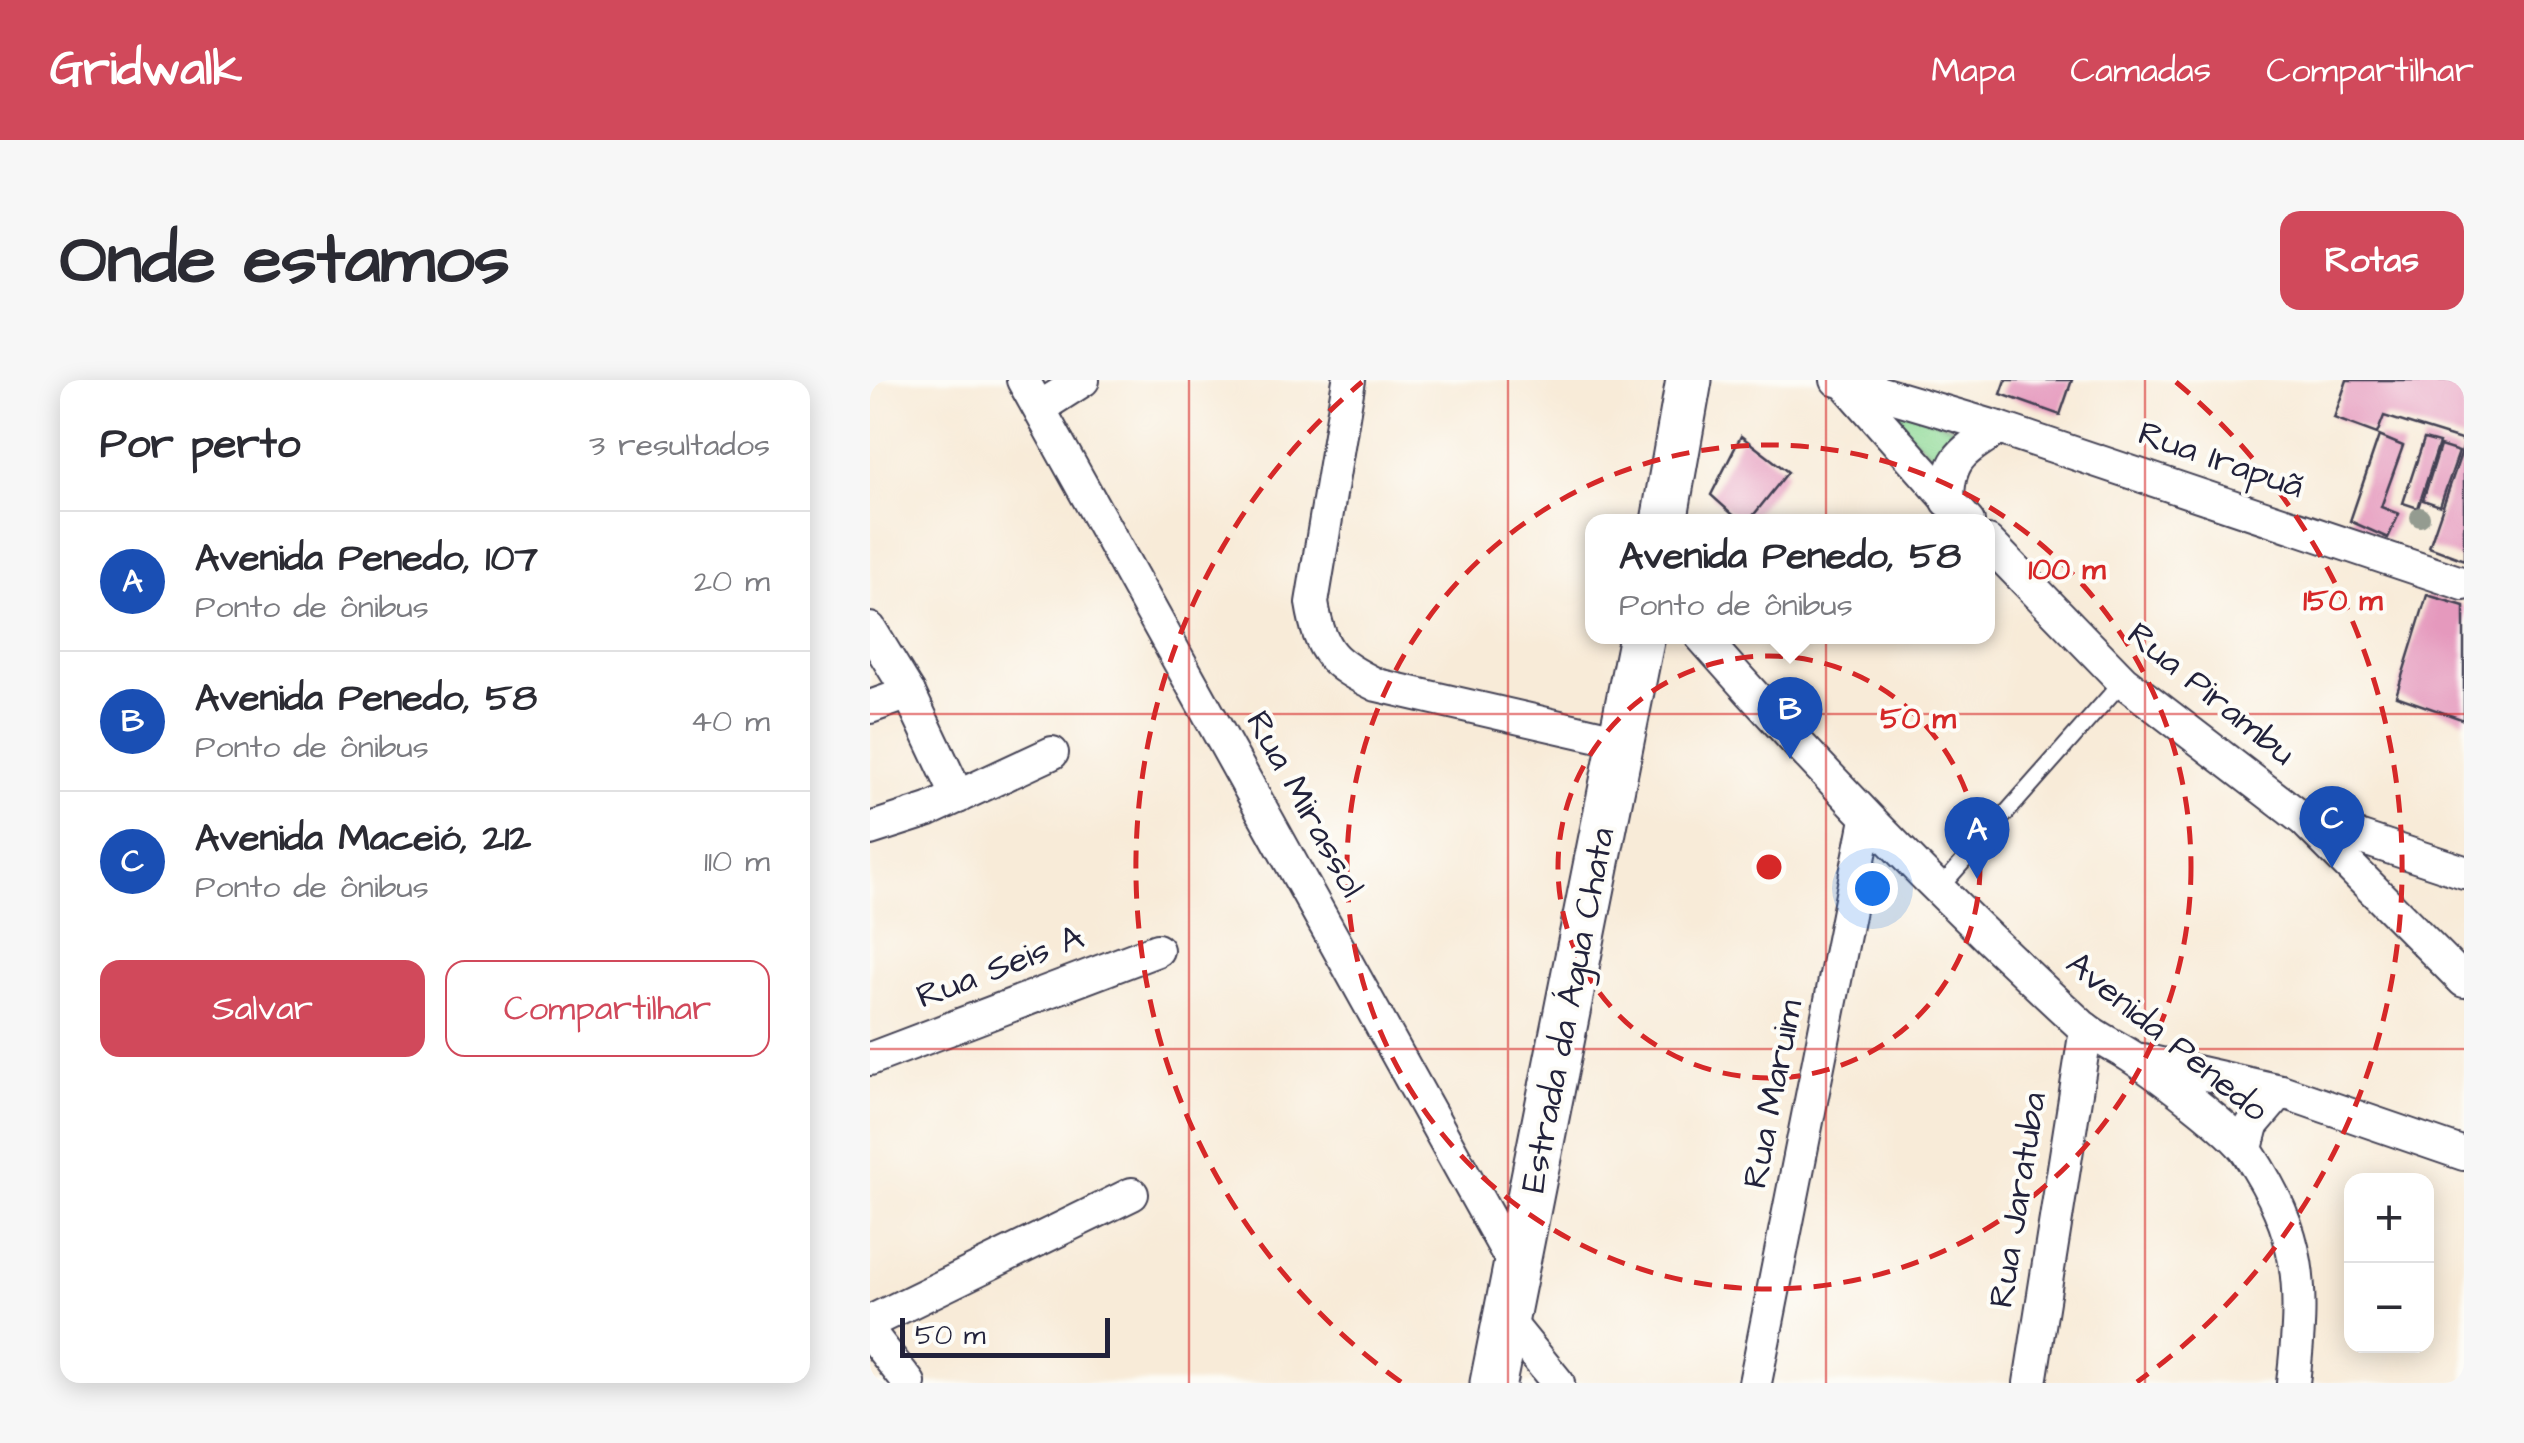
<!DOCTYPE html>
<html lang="pt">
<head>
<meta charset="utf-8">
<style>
	:root { --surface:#fff; --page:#f7f7f7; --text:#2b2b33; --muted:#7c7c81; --line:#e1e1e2; --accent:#d1495b }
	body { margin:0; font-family:"Architects Daughter",sans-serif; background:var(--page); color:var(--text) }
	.controls { position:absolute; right:30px; bottom:30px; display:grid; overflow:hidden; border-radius:20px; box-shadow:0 5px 25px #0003 }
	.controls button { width:90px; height:90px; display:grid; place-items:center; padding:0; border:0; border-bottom:2px solid var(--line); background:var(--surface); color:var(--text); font:50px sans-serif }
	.scale { position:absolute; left:30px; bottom:25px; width:210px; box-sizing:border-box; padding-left:10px; border:5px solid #22223b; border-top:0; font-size:28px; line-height:35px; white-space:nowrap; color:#22223b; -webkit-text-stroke:8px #fdfcf7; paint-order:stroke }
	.you { position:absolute; left:1002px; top:508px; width:35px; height:35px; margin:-25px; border:8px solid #fff; border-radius:50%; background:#1a73e8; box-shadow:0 0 0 15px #1a73e833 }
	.badge { display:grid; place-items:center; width:65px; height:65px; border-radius:50%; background:var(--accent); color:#fff; font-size:32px; font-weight:700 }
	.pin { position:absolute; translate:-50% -82px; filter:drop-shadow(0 2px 5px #0008) }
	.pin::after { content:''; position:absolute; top:52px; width:35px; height:30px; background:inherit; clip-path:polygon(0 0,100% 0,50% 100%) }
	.popup { position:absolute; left:715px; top:134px; width:410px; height:130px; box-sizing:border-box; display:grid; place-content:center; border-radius:20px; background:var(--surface); filter:drop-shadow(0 2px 8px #0005); font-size:32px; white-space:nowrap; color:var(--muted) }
	.popup b { font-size:38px; color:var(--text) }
	.popup::after { content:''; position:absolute; left:50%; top:100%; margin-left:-20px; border:20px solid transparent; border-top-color:var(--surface) }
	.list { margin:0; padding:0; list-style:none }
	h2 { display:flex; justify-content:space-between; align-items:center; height:130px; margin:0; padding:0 40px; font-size:42px }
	h2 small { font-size:32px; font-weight:400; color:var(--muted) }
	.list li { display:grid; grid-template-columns:65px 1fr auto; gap:30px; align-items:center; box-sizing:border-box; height:140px; padding:0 40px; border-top:2px solid var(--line) }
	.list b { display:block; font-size:38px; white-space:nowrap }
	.list p { margin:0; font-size:32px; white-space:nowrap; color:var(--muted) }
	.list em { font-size:32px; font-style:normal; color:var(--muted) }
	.actions { display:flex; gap:20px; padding:30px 40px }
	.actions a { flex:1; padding:22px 0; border:2px solid var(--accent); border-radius:20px; text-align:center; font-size:35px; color:var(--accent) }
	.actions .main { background:var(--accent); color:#fff }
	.map { position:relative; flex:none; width:1594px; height:1003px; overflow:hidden; border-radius:20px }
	header { display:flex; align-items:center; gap:60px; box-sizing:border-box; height:140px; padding:0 50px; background:var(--accent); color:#fff }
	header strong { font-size:48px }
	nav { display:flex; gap:55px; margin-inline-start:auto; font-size:35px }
	.intro { display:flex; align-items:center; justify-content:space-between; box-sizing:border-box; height:240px; padding:0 60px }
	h1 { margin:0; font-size:70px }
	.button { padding:25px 45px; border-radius:20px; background:var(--accent); color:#fff; font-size:35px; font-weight:700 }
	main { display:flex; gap:60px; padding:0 60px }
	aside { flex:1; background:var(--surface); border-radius:20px; box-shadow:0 5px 25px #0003 }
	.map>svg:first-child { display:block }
</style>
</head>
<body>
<header>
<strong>Gridwalk</strong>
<nav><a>Mapa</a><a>Camadas</a><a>Compartilhar</a></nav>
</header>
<div class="intro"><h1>Onde estamos</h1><a class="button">Rotas</a></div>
<main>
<aside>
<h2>Por perto<small>3 resultados</small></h2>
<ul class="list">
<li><span class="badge" style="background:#1a4fb4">A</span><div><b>Avenida Penedo, 107</b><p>Ponto de ônibus</p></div><em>20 m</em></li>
<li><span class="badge" style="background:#1a4fb4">B</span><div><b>Avenida Penedo, 58</b><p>Ponto de ônibus</p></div><em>40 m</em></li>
<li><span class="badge" style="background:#1a4fb4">C</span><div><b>Avenida Maceió, 212</b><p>Ponto de ônibus</p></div><em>110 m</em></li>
</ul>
<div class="actions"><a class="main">Salvar</a><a>Compartilhar</a></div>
</aside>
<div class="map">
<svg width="1594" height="1003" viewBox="0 0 1594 1003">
	<rect width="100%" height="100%" fill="#fdfcf7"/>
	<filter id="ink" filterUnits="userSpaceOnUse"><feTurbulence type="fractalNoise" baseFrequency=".01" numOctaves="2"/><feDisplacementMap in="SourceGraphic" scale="20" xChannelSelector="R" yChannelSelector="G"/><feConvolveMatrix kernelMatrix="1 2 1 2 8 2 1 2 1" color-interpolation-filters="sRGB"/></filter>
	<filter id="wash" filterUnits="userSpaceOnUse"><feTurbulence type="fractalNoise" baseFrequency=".0048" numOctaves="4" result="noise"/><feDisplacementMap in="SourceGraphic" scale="40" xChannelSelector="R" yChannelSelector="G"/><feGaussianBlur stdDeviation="2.25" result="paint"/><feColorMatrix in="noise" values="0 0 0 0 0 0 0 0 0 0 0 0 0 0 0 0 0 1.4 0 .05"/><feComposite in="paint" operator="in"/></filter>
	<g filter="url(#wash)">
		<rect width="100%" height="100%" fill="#f8ebd8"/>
		<path fill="#8dd996" stroke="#587e68" stroke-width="2.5" d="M1013,18L1097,53L1080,90L1014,33Z"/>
		<g id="blocks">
			<g fill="#e599bd">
				<path d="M1136,0H1202L1190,35L1131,14Z"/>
				<path d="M1477,0H1594V61L1514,36L1507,54L1464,38Z"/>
				<path d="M871,56L918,92L878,142H871L841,115Z"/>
				<path d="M1509,56L1533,66L1511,127L1529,134L1518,158L1480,141Z"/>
				<path d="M1554,59L1569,63L1548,128L1533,123Z"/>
				<path d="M1570,66L1589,72L1570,126L1553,120Z"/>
				<path d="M1593,68H1594V180L1559,167Z"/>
				<path d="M1557,215L1594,226V340L1526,316Z"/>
			</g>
		</g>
	</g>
	<g filter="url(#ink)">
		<use href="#blocks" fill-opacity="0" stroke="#424053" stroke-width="2.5"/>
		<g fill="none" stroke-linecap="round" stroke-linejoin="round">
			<g stroke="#424053" stroke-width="19">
				<path id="lane" d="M1068,510L1253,301"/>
			</g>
			<g stroke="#424053" stroke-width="36">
				<g id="street">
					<path d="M153,0L646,888"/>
					<path d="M479,0L442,223C450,272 463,284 507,305L751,361"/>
					<path d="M967,0L1129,48L1594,204"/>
					<path d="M976,4L1098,142"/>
					<path d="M169,28L213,0"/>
					<path d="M1078,121C1078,76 1094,71 1129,48"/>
					<path d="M1118,162L1253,301L1434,440L1594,601"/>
					<path d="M0,249L39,313L88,417"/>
					<path d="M831,256C951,393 1077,522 1211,645C1226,658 1246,666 1262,677C1288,694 1363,750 1378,773C1433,856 1434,907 1423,1003"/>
					<path d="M0,327L39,313"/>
					<path d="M1443,442L1594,492"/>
					<path d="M0,449L59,430L182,373"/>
					<path d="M0,679L287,570"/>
					<path d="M1273,680L1411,711L1594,774"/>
					<path d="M1376,769L1382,745L1411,711"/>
					<path d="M636,939L688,1003"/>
					<path d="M0,942L262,814"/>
					<path d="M0,953L39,1003"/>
					<path d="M885,1003L997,439"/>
					<path d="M1160,1003L1216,649"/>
				</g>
			</g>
			<g stroke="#424053" stroke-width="49">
				<g id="secondary">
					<path d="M794,142L819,0"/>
					<path d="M623,1003L772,256"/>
				</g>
			</g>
			<use href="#lane" stroke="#fff" stroke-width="15"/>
			<use href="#street" stroke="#fff" stroke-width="32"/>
			<use href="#secondary" stroke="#fff" stroke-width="45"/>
		</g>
		<circle fill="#949b90" cx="1550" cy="137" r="10"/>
	</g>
	<path fill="none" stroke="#d62828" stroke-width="2.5" stroke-opacity="0.55" d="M319,0V1003M638,0V1003M956,0V1003M1275,0V1003M0,334H1594M0,669H1594"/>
	<g fill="none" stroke="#d62828" stroke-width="5" stroke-dasharray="18 12">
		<circle cx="899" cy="487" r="211"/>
		<circle cx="899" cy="487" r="422"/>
		<path d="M531 1002A633 633 0 0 1 492 2M1306 2A633 633 0 0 1 1267 1002"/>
	</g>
	<g text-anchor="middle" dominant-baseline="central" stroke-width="8" stroke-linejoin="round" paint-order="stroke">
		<g font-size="35" fill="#22223b" stroke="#fdfcf7">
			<text transform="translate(1351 80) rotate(19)">Rua Irapuã</text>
			<text transform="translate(1341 314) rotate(39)">Rua Pirambu</text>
			<text transform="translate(435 424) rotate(61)">Rua Mirassol</text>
			<text transform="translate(130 587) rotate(-21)">Rua Seis A</text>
			<text transform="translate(698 630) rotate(-79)">Estrada da Água Chata</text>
			<text transform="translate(1297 657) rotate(39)">Avenida Penedo</text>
			<text transform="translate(903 714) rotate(-79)">Rua Maruim</text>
			<text transform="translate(1148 820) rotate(-81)">Rua Jaratuba</text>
		</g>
	</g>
	<circle cx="899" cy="487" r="15" fill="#d62828" stroke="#fdfcf7" stroke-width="5"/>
	<g font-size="30" text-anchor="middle" font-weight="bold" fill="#d62828" stroke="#fdfcf7" stroke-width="8" stroke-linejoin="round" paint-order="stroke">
		<text x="1197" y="199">100 m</text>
		<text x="1473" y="230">150 m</text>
		<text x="1048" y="348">50 m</text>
	</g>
</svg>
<div class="controls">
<button>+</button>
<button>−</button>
</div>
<div class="scale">50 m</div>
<div class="you"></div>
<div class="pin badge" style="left:1107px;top:499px;background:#1a4fb4">A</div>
<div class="pin badge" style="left:920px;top:379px;background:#1a4fb4">B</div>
<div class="popup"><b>Avenida Penedo, 58</b>Ponto de ônibus</div>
<div class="pin badge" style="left:1462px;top:488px;background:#1a4fb4">C</div>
</div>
</main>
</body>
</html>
